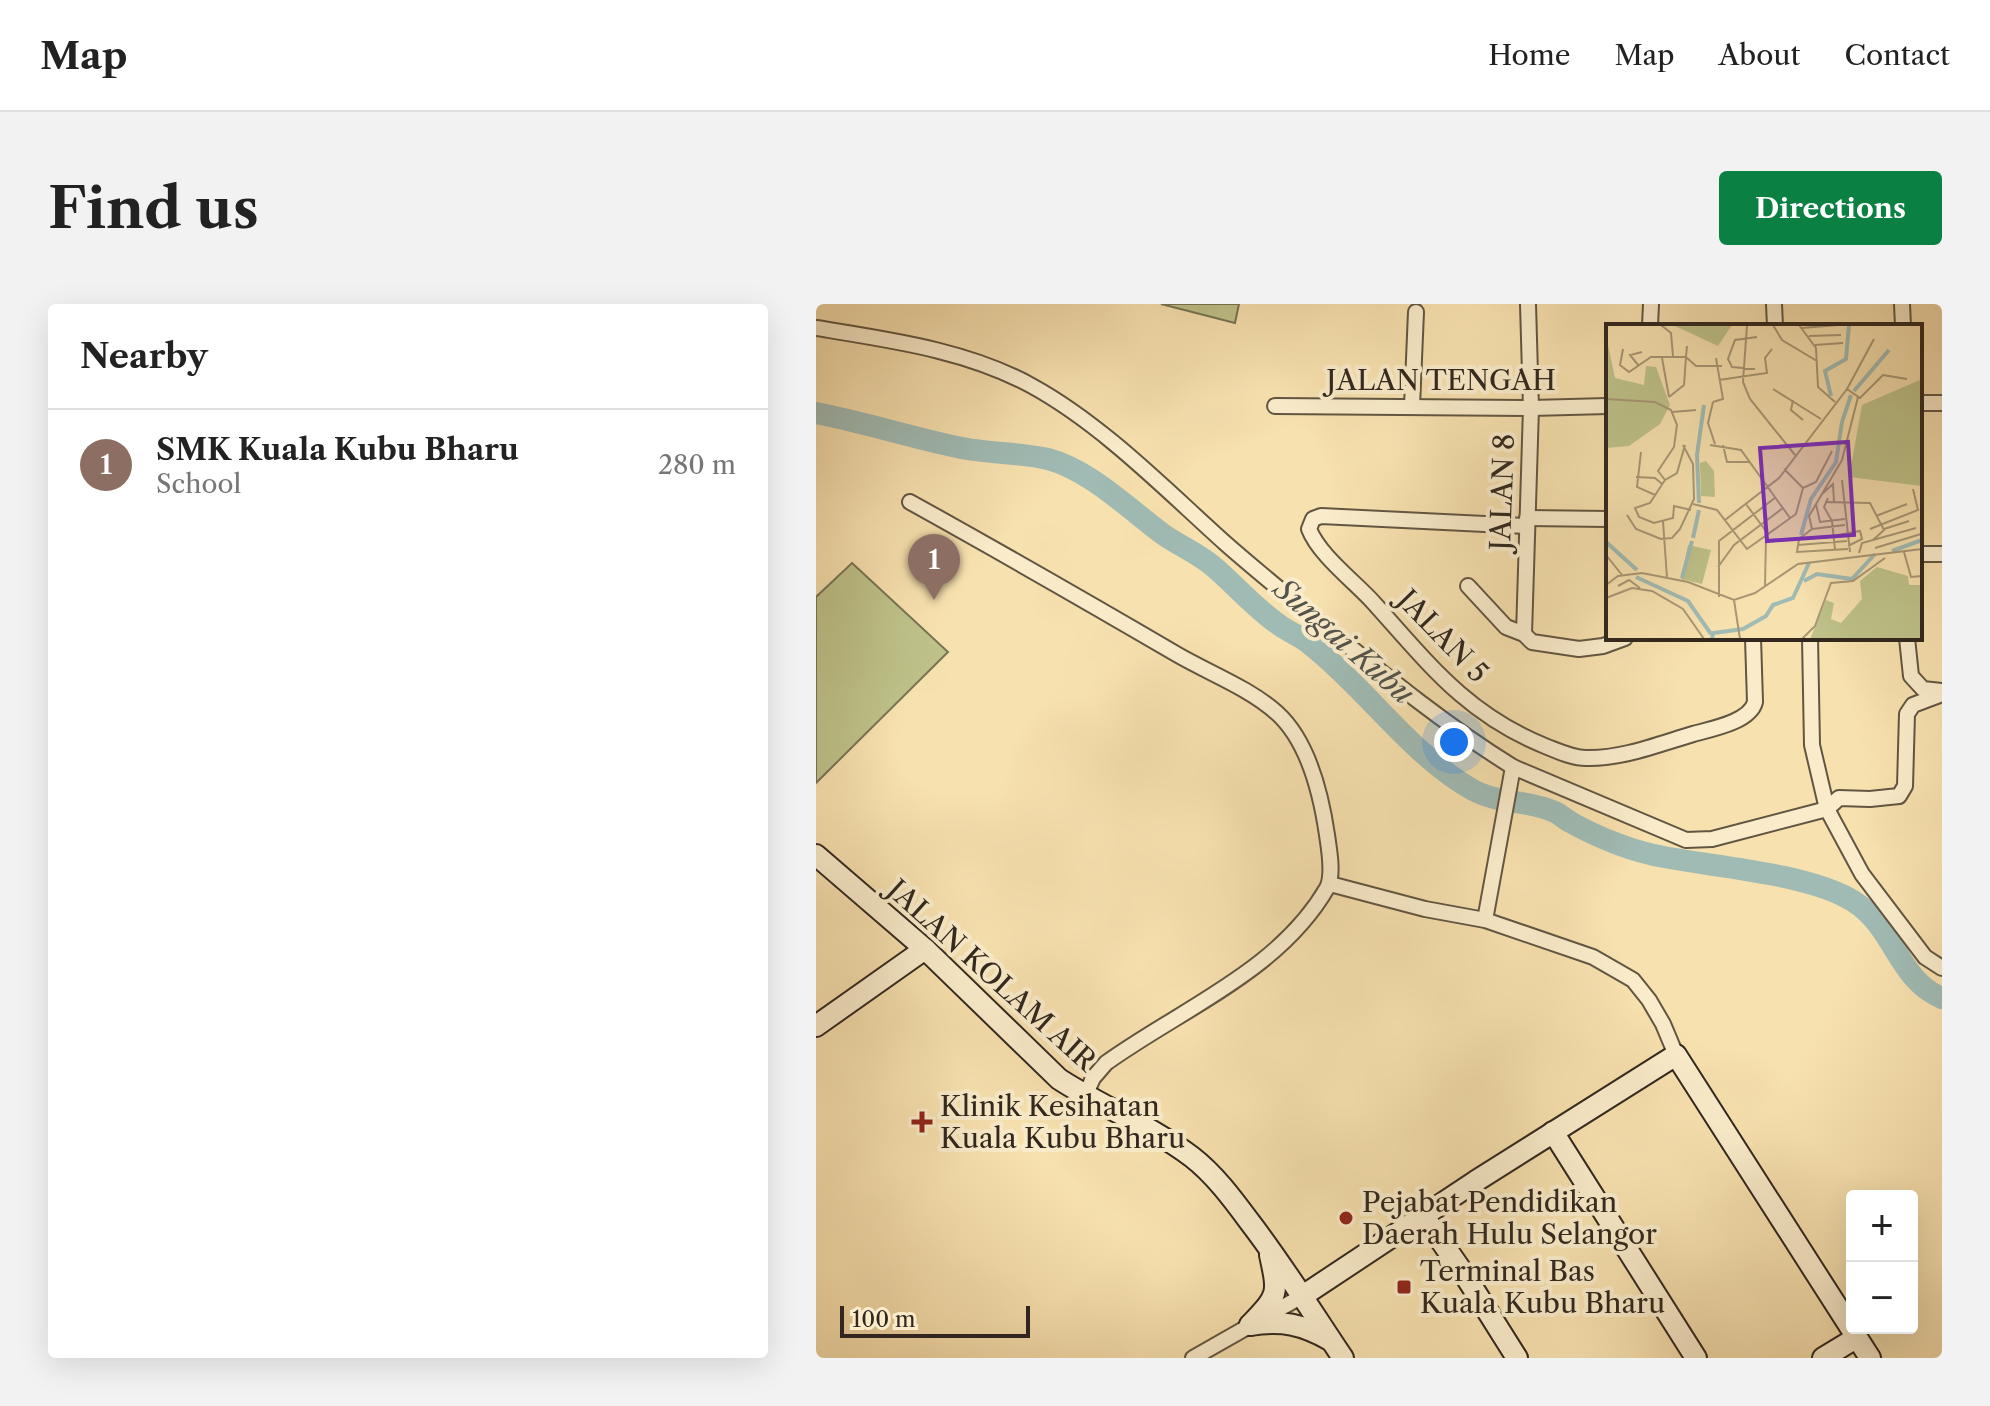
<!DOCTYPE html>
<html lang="en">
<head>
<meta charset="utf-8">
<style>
	:root { --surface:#fff; --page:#f2f2f2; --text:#222; --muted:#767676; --line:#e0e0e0; --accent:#0b8043 }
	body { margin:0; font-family:"Libre Caslon Text",serif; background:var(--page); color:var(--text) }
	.controls { position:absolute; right:24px; bottom:24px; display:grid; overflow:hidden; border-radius:8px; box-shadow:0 8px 32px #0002 }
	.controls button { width:72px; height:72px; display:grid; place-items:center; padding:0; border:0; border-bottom:2px solid var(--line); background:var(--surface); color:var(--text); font:40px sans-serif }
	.scale { position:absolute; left:24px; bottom:20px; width:190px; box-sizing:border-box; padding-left:8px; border:4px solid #31271e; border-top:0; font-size:22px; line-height:28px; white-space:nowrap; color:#31271e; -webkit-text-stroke:6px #faeccb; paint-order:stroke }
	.you { position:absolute; left:638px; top:438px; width:28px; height:28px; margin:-20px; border:6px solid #fff; border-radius:50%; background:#1a73e8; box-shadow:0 0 0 12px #1a73e833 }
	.badge { display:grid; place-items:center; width:52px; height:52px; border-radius:50%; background:var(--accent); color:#fff; font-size:26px; font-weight:700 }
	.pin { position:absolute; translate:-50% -66px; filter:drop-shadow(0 2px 4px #0008) }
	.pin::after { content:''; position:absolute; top:42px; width:28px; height:24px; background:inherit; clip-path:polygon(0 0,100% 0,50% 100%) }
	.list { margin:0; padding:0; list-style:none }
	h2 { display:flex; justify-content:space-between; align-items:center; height:104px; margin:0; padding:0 32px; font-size:34px }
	h2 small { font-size:26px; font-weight:400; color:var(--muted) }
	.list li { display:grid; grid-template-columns:52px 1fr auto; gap:24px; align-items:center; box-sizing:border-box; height:112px; padding:0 32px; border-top:2px solid var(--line) }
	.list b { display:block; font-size:30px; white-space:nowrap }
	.list p { margin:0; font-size:26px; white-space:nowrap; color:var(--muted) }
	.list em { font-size:26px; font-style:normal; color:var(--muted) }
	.map { position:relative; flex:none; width:1126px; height:1054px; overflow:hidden; border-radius:8px }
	header { display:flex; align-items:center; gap:48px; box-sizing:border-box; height:112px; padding:0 40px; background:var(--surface); border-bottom:2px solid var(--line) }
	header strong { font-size:38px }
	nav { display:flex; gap:44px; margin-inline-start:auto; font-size:28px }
	.intro { display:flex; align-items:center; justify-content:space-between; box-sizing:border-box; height:192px; padding:0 48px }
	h1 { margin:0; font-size:56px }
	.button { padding:20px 36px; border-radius:8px; background:var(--accent); color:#fff; font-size:28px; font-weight:700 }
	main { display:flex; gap:48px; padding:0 48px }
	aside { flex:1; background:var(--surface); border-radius:8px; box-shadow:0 8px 32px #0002 }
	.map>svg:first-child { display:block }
</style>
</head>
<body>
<header>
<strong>Map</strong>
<nav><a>Home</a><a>Map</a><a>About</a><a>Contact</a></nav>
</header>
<div class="intro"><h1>Find us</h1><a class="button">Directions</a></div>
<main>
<aside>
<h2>Nearby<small></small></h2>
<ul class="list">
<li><span class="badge" style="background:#8d6e63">1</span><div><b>SMK Kuala Kubu Bharu</b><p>School</p></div><em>280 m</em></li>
</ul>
</aside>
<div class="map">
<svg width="1126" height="1054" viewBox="0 0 1126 1054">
	<rect width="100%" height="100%" fill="#f7e1af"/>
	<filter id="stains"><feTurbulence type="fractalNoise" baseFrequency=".0025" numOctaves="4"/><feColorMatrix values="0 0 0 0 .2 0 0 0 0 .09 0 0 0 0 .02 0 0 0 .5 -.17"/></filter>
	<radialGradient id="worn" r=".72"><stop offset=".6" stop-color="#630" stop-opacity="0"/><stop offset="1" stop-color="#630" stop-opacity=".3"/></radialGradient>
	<g fill="#bec28a" stroke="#787454" stroke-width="2">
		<path d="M345,0H423L419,19Z"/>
		<path d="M36,259L132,348L0,479V293Z"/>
	</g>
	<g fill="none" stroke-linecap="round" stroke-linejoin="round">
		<path stroke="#a0bbb4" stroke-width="22" d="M0,109C47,118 94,133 141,143C171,150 203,148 232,155C274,166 314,206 348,231C364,242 383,250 398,263C419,281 439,304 462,320C472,328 485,332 495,341C549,383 596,452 657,486C683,500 713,496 739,508C745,511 750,516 756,519C783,534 818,548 848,553C901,563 981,569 1028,592C1079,616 1078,674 1126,694"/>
		<g stroke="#625642" stroke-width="18">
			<g id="street">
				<path d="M958,0L959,22"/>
				<path d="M1086,0L1087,22"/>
				<path d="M834,22L835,0"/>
				<path d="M0,24C73,36 151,46 216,82C287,121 350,186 409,239C443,269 478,297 512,325C572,374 631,422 697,463L870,536L896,535L1011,505L1023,494L1054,495L1083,492L1089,482L1091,410L1097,401L1126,390"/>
				<path d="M1104,99H1126"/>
				<path d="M459,102L715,104L792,102"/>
				<path d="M596,102L600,8"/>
				<path d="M94,198C184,248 273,299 362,351C395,370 433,384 461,409C493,438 505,490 511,531C513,545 518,571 511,584C463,667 365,705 290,759L277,774L269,792"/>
				<path d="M711,214L792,215"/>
				<path d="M710,222L505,212L497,215L493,225C503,251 539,278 557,298C612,359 650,410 729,442C742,447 756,454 770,454C806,455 843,440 877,430C895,425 934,418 939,398L937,334"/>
				<path d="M1104,250H1126"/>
				<path d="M652,282L690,323L708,330L716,338L763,345L787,342L809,334"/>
				<path d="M708,330L715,104L712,0"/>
				<path d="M994,334L996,441L1011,505L1046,570L1109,653L1126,664"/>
				<path d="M1091,334L1095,372L1107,385L1126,387"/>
				<path d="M514,580L609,605L669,616L777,653L817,676L833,696L847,720L860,751"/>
				<path d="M669,616L697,463"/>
				<path d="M377,1054L488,991"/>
			</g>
		</g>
		<g stroke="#31271e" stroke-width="24">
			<g id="secondary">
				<path d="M0,551L109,645L243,775C286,803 335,822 376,853C398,870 416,894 433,917C467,961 496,1008 527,1054"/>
				<path d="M0,722L109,645"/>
				<path d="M737,828L880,1054"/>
				<path d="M607,911L650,973L701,1054"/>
				<path d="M488,991L660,877L860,751L1054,1054"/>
				<path d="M434,1021C462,991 463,992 454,951"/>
				<path d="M434,1021C466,1016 486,1020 514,1036"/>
				<path d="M1007,1054L1040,1034"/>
			</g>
		</g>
		<use href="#street" stroke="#faeccb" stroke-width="14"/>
		<use href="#secondary" stroke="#faeccb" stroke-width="20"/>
	</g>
	<g fill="#8f2418" stroke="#faeccb" stroke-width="3">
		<path d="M102 806h8v8h8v8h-8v8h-8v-8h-8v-8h8z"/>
		<circle cx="530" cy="914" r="8"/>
		<rect x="580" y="975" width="16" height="16" rx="4"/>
	</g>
	<g text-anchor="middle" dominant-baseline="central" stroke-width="8" stroke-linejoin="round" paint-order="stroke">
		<g font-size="28" fill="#31271e" stroke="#faeccb">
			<text x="625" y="76">JALAN TENGAH</text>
			<text transform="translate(686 188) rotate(-88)">JALAN 8</text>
			<text transform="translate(627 332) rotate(46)">JALAN 5</text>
			<text transform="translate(176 671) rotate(42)">JALAN KOLAM AIR</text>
		</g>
		<g font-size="28" fill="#31271e" stroke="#faeccb" text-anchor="start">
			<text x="124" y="802">Klinik Kesihatan<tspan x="124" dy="32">Kuala Kubu Bharu</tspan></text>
			<text x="546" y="898">Pejabat Pendidikan<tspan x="546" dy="32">Daerah Hulu Selangor</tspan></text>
			<text x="604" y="967">Terminal Bas<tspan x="604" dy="32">Kuala Kubu Bharu</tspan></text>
		</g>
		<g font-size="30" font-style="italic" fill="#52534b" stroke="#faeccb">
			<text transform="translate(528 337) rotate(41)">Sungai Kubu</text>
		</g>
	</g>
	<g transform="translate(790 20)">
		<rect width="316" height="316" fill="#f7e1af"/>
		<path d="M67,1H126L112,22ZM0,11L9,54L38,61L40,42L50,43L64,81L54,100L23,122L0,124ZM316,55V162L243,153L256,81ZM100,137L108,147L109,173L95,172L94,139ZM82,221L105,226L96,260L75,255ZM271,243L302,252L303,261H316V315H204L220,276L228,279L225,295L235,299L256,275L254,257Z" fill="#bec28a"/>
		<path fill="none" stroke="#a0bbb4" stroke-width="4" d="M248,67L283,26M225,72L219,47L240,35L243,1M236,98L245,71M93,179L91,131L98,81M195,211L205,175L230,138L236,98M87,214L93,186M0,218L31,246M286,227L316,216M30,253L82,277L105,310M76,254L86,217M198,257L211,250L246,255L269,230M106,315L107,309L137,305L160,292L167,281L187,274L203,239"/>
		<path fill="none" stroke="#a89775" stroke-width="2" d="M55,1L65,9L67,32M141,1L137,58L144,75L189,131M167,1L176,16L211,37M193,1L210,24L212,63L229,78M196,4L232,1M203,12L235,11M209,21L237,19M81,22L80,33L90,42H116M17,25L14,41L23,48L45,33H80L78,61L63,73M56,34L63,73M33,42L24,31L36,28M149,45L126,43L122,35L129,16L151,13M113,56L161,49L159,34L166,25M167,65L215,95M241,65L254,74L277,51L301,55M0,75L49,78L65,86L71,101L68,123L52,147L59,156L71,149L79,121M187,76L185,86L197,96M107,78L117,75L110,34M107,78L102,99L109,120M66,88L90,86M104,121L135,126L184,194M117,121L121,138H144M35,128L31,163L49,171M178,145L197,164M30,153L49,154L56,160M59,156L44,179L29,184L33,193L48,199L67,194L68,182L85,186M236,156L244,228M197,164L210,158L226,127M215,171L227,160L228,178M222,174L218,183L226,197L229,226M219,178L264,179L278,206L267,216M87,180L111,186L141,225L190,190L197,164M140,180L162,210M210,180L214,198L239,195M21,191L30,205L55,215M270,192L301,180M119,196L173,154L241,65L268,15M57,197L61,254M239,201L206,205L193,215L191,228L242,225M206,205L203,192L236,136L252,73M264,205L312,186L307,165M278,205L303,197M216,214L254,207L256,215L242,222M54,215L66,214L74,205L88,175L87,140L77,121M192,221L241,217M269,224L315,210M298,228L305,253L316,252M253,229L256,219L310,204M0,231L16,251M112,243L128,221L177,184M0,261L12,252L36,249L82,258L128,276L149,269L192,240L316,225M12,262L23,256L34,264M159,262L160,212M113,273V217L170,173M0,274L26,264L46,267L77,285L98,315M128,276L134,315M196,315L209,302L225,259L247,257L279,234"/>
		<path fill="#7b2cbf" fill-opacity="0.15" stroke="#7b2cbf" stroke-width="4" d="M242,118L248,211L161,217L154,124Z"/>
		<rect width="316" height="316" fill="none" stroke="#31271e" stroke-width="4"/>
	</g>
	<rect width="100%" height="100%" filter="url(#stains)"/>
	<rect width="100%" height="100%" fill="url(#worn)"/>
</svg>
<div class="controls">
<button>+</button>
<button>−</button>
</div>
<div class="scale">100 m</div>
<div class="you"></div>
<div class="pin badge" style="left:118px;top:296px;background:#8d6e63">1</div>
</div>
</main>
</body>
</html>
